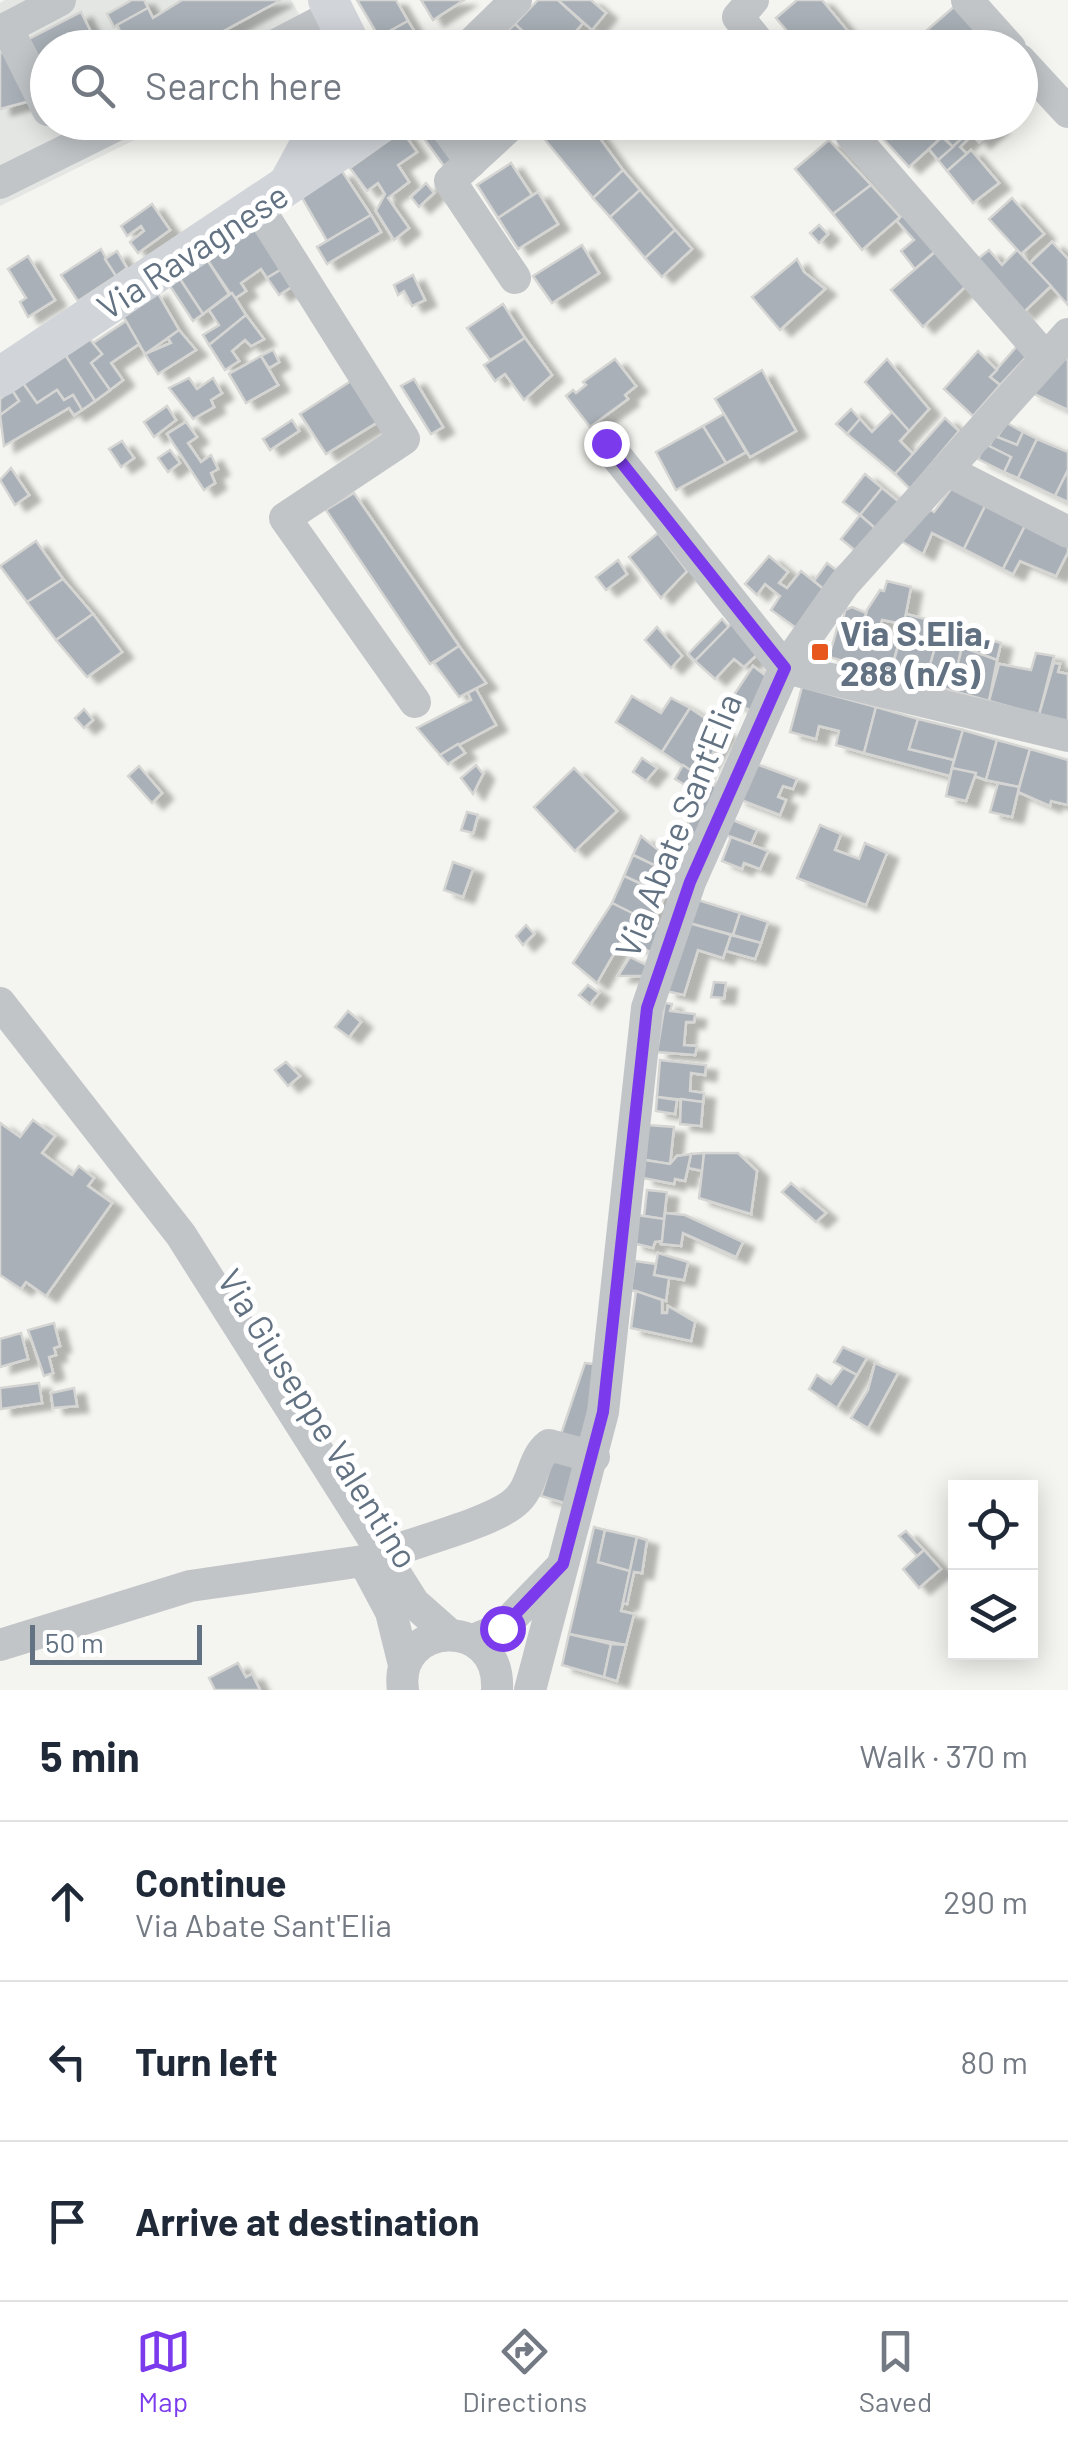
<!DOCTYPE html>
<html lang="en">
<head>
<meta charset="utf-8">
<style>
	:root { --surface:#fff; --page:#f2f2f3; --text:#1f2937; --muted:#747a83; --line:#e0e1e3; --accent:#7c3aed }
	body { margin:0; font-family:Barlow,sans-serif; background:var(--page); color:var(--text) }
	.controls { position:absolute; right:30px; bottom:30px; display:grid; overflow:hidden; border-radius:0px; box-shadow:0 5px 25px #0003 }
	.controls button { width:90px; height:90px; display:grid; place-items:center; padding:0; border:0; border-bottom:2px solid var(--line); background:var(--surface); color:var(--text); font:50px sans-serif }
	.scale { position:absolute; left:30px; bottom:25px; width:172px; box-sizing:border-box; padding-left:10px; border:5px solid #627282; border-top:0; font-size:28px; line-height:35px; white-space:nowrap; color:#627282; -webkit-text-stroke:8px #fff; paint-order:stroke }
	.stop { position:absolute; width:30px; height:30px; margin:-22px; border:8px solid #7c3aed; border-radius:50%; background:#fff }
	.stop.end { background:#7c3aed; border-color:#fff; box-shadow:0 2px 10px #0008 }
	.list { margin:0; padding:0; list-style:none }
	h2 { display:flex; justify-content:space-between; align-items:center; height:130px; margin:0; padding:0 40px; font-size:42px }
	h2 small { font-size:32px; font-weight:400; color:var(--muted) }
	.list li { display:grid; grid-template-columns:65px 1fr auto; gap:30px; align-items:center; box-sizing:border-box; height:160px; padding:0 40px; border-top:2px solid var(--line) }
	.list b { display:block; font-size:38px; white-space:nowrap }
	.list p { margin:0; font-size:32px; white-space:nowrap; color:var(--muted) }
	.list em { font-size:32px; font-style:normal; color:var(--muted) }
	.icon { flex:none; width:55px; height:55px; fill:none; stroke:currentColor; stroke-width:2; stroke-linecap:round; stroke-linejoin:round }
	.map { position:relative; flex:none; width:1068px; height:1690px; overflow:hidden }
	.search { position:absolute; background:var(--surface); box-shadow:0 5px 25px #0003; left:30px; right:30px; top:30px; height:110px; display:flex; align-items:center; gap:25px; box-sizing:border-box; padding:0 35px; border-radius:55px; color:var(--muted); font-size:38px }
	.sheet { height:610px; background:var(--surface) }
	nav { display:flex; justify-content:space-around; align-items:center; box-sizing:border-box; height:140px; border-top:2px solid var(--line); background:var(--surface); font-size:28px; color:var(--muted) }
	nav a { display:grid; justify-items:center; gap:5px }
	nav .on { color:var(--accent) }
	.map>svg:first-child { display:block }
</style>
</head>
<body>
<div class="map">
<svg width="1068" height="1690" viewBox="0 0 1068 1690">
	<defs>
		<filter id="shadow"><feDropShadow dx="11" dy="6" stdDeviation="2.5" flood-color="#0004"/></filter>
	</defs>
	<rect width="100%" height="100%" fill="#f4f4f0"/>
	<path fill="#e4e6e3" d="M5,0H291L316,45L48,48V122L169,123L0,206V3Z"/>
	<g fill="#a9b0b7" stroke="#d5d5d3" stroke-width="2.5" filter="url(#shadow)">
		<path d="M132,0H144L148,8L114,27L107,14Z"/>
		<path d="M182,0H281L194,47L129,48L117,25L148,8L153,18Z"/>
		<path d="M357,0H396L408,21L379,37Z"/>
		<path d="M421,0H464L433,20Z"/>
		<path d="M538,0H558L583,23L561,48H540L515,24Z"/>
		<path d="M558,0H591L606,13L592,30Z"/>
		<path d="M797,0H822L862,48H801L776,18Z"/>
		<path d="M956,5L993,48H926L918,38Z"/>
		<path d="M81,12L99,48H48V75L29,39Z"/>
		<path d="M408,21L424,47L384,48L379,37Z"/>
		<path d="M515,24L540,48H499L495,43Z"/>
		<path d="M6,51L30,101L0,109V54Z"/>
		<path d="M412,122H433L458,155L444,166Z"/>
		<path d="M459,122H486L471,137Z"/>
		<path d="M531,122H558L542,136Z"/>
		<path d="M558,122H588L623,170L593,198L542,136Z"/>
		<path d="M868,122H930L942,137L909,167Z"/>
		<path d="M930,122H962L970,131L953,147Z"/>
		<path d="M962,122H993L997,127L979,142Z"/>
		<path d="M402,131L417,152L398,165L409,182L388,198L409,228L394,240L376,211L385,194L378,183L367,191L350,168Z"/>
		<path d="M970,131L973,134L960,147L967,154L947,171L938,160Z"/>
		<path d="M942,137L953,147L938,160L929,149Z"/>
		<path d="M829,140L871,185L833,214L795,169Z"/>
		<path d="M971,150L999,183L973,203L947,171Z"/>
		<path d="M511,163L532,195L498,218L477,185Z"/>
		<path d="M623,170L640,190L610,217L593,198Z"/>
		<path d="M342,171L371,215L327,241L301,196Z"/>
		<path d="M426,183L434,193L419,207L411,197Z"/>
		<path d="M871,185L900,217L862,250L833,214Z"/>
		<path d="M640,190L675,230L645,258L610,217Z"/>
		<path d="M538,192L558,224L518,249L498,218Z"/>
		<path d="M1012,198L1044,234L1021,254L989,219Z"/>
		<path d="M152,204L170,230L138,253L130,242L144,231L141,226L127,236L121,226Z"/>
		<path d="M907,210L940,247L915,269L901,251L914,240L897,221Z"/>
		<path d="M371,215L381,232L327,264L317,247Z"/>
		<path d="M819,225L828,234L819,243L810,233Z"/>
		<path d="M254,226L282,269L267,278L261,269L241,283L246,291L234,299L206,258Z"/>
		<path d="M675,230L692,249L662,277L645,258Z"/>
		<path d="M1052,242L1068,259V305L1030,263Z"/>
		<path d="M582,245L599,273L552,303L533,276Z"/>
		<path d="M101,249L116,276L78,301L61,275Z"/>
		<path d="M989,250L1002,265L1017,250L1051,286L1023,313L974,262Z"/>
		<path d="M117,251L127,268L116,276L105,259Z"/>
		<path d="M935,252L965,287L923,327L891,290Z"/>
		<path d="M28,256L55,300L28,317L20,302L26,298L8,269Z"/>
		<path d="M206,258L229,294L203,314L178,276Z"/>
		<path d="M797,259L804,272L825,289L780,330L752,297Z"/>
		<path d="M282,269L293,286L279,295L267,278Z"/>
		<path d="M413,275L425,300L412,306L404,291L398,295L394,285Z"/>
		<path d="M178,276L203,314L193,321L168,283Z"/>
		<path d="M156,290L179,330L145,354L122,314Z"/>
		<path d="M232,293L246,315L209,345L203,335L219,325L209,310Z"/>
		<path d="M503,304L525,338L490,360L467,328Z"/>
		<path d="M246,315L264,339L251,346L245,340L232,351L239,361L225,370L209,345Z"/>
		<path d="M126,321L139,344L111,363L123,380L110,390L91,363L102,354L93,343Z"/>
		<path d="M179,330L196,350L158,374L145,354L171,343L168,338Z"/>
		<path d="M88,337L102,354L91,363L110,390L95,401L64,353Z"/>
		<path d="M525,338L552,375L524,400L505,374L495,381L484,365Z"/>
		<path d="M1017,346L1027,356L1000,385L990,377Z"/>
		<path d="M273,350L279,362L269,368L261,356Z"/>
		<path d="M978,351L997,370L990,377L1000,385L973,416L944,389Z"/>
		<path d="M64,353L95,401L82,410L73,395L64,400L57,390L37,403L23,383Z"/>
		<path d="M261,356L278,385L246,403L229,374Z"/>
		<path d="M1060,356L1068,360V410L1030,392Z"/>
		<path d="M615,359L636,386L625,395L628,399L590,427L566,396L573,390L576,393L586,385L583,382Z"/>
		<path d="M887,359L929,409L909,431L865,382Z"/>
		<path d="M762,370L796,431L750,457L715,399Z"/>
		<path d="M189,378L197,389L213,378L222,393L211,400L214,407L193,419L169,388Z"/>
		<path d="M354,379L381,420L326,454L300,414Z"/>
		<path d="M414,379L443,427L431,434L401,386Z"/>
		<path d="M23,383L37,403L57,390L64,400L73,395L82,410L74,415L69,408L4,446L0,415L19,401L12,390Z"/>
		<path d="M12,390L19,401L0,415V399Z"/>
		<path d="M167,406L176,420L154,437L144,422Z"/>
		<path d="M851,409L860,419L847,434L836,424Z"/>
		<path d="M892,412L909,431L900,441L913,454L895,474L847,434L860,419L872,432Z"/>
		<path d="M724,414L746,452L726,463L703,426Z"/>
		<path d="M945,418L959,431L910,489L895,474Z"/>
		<path d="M292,420L299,431L270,450L263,439Z"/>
		<path d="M186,422L197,437L188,443L201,462L211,455L218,469L211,473L215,483L204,490L167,434Z"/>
		<path d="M1007,423L1023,432L1017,445L997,437Z"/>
		<path d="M703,426L726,463L676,490L656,452Z"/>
		<path d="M1023,432L1037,439L1018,478L1004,472L1011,457L989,446L995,436L1017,445Z"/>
		<path d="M1037,439L1068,452V470L1055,496L1018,478Z"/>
		<path d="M122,441L134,458L121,467L109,449Z"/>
		<path d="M985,444L1011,457L1004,472L978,459Z"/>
		<path d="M170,450L180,463L168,472L158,458Z"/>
		<path d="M11,468L29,495L15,505L0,480Z"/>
		<path d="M1068,470V502L1055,496Z"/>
		<path d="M865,474L882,488L860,515L843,502Z"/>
		<path d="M957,481L989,498L964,549L932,533L923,554L901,541L930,510L934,512Z"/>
		<path d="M882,488L899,502L876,529L860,515Z"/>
		<path d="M354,493L459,646L430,664L326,510Z"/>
		<path d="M989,498L1029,518L1003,569L964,549Z"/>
		<path d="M860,515L876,529L857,552L841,539Z"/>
		<path d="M1029,518L1068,538V552L1056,576L1020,561L1013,574L1003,569Z"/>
		<path d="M658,533L687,571L661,598L629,557Z"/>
		<path d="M36,541L63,579L27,602L0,566Z"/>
		<path d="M769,556L788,572L779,583L787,588L801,571L825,590L799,630L771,610L780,596L765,584L757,595L745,584Z"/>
		<path d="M618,560L627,574L606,590L596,577Z"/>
		<path d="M827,563L839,572L825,590L814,581Z"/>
		<path d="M63,579L93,614L56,640L27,602Z"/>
		<path d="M887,581L911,587L904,624L882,620L878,633L900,638L890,674L829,657L838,625L862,631L867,610L880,590L884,591Z"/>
		<path d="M852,607L866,613L862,631L842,626L845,610Z"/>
		<path d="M93,614L122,652L87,677L56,640Z"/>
		<path d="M906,614L933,621L926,642L901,636Z"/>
		<path d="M722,619L729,627L695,661L688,654Z"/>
		<path d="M735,620L765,647L744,667L734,659L715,679L695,661Z"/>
		<path d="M657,627L682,656L671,668L645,640Z"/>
		<path d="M953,630L1001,643L997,660L962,647L956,672L943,670L939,687L901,677L905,663L929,668L935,647L949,649Z"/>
		<path d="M901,636L935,647L929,668L905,663L901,677L890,674Z"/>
		<path d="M459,646L486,683L459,697L434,663Z"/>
		<path d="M962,647L997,660L989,701L939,687L943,670L956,672Z"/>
		<path d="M1036,653L1054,656L1039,715L989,701L999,664L1031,670Z"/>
		<path d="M1054,663L1060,664L1058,672L1068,674V723L1039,715Z"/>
		<path d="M753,666L766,676L752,711L730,701Z"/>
		<path d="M802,687L876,707L864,753L836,745L839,731L819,726L816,739L790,732Z"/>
		<path d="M476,689L496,725L440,755L417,728L471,700L468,693Z"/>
		<path d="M632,696L661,713L671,698L690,708L662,752L616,722Z"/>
		<path d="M876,707L918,719L909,749L954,760L950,776L864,753Z"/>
		<path d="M690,708L725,732L699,777L662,752Z"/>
		<path d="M84,709L93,720L84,728L75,718Z"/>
		<path d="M918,719L963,730L954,760L909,749Z"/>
		<path d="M963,730L997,740L986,780L952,768Z"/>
		<path d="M997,740L1030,749L1019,787L986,780Z"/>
		<path d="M458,744L465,753L448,764L440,755Z"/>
		<path d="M1030,749L1068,760V805L1051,801L1050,806L1018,792Z"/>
		<path d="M642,758L657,768L646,781L633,772Z"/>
		<path d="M751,762L797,779L793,789L783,786L778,797L786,800L780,815L736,798Z"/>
		<path d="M476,765L483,774L473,794L461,778Z"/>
		<path d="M683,765L720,790L692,857L667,836L674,828L682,834L693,814L679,804L690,788L675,779Z"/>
		<path d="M139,766L162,793L152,803L128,776Z"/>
		<path d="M574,768L617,811L575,851L534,807Z"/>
		<path d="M952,768L976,773L966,801L946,796Z"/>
		<path d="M998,783L1019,787L1012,817L990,812Z"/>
		<path d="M467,812L478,815L473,833L461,830Z"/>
		<path d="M728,818L757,830L751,844L723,834Z"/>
		<path d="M820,825L841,834L835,850L859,859L865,843L887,853L866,905L797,878Z"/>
		<path d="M641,836L683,870L670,898L665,895L675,875L633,855Z"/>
		<path d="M731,837L768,851L760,869L744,863L742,869L722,861Z"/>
		<path d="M633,855L675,875L665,895L624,876Z"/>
		<path d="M453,862L473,869L463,897L444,890Z"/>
		<path d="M624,876L665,895L653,924L612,903Z"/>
		<path d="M698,900L740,913L733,935L689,923Z"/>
		<path d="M612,903L636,915L597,983L573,963Z"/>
		<path d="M740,913L768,922L761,943L733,935Z"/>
		<path d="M640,917L664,929L653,953L629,943Z"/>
		<path d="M689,923L731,935L723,958L698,950L684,995L666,991Z"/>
		<path d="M526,925L534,934L523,945L516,936Z"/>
		<path d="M731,935L761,943L755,959L726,951Z"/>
		<path d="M630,957L650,967L643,976H618Z"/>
		<path d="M714,982L726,983L724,998L711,997Z"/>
		<path d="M588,985L599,993L590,1004L579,995Z"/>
		<path d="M665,1003L672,1004L670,1011L695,1014L694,1022H686L684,1045L697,1046L695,1055L657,1052Z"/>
		<path d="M348,1011L361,1022L349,1037L335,1027Z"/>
		<path d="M660,1060L706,1065L705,1075L691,1073L690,1091L704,1093L703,1102L657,1097Z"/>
		<path d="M286,1062L300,1076L288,1086L275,1070Z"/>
		<path d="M657,1097L677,1100L675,1114L656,1111Z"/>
		<path d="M681,1099L703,1102L701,1126L680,1124Z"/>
		<path d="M33,1120L55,1136L42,1153L72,1175L79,1166L94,1178L88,1186L112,1203L46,1296L26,1282L21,1289L0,1275V1123L20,1137Z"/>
		<path d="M647,1125L674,1127L670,1164L645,1160Z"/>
		<path d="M704,1153L703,1171L688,1168L691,1154Z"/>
		<path d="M704,1153H738L757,1171L751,1214L699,1198Z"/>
		<path d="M691,1154L685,1181L675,1179L674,1184L643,1178L645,1160L670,1164L677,1156Z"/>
		<path d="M791,1183L826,1213L816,1222L782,1192Z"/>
		<path d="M647,1190L667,1192L664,1219L644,1216Z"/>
		<path d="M665,1213L685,1215L743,1242L736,1257L683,1233L681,1246L661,1244Z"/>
		<path d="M637,1215L664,1219L662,1241L655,1242L653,1248L633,1243Z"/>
		<path d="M658,1253L688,1262L684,1280L654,1275Z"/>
		<path d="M635,1261L656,1264L654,1275L669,1278L666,1301L631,1290Z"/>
		<path d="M636,1291L662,1300V1313H667L668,1306L695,1322L691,1341L631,1328Z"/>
		<path d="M54,1323L60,1346L54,1348L56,1355L49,1357L53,1373L44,1376L28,1330Z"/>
		<path d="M21,1333L28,1359L0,1367V1339Z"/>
		<path d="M843,1347L867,1358L857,1375L834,1362Z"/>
		<path d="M585,1363L601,1365L587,1447L560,1437Z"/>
		<path d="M875,1363L898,1373L868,1428L851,1418L868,1390Z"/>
		<path d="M843,1368L857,1375L837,1408L809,1389L817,1375L831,1384Z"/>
		<path d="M39,1383L42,1403L1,1409L0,1388Z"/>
		<path d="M74,1388L77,1406L53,1408L51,1393Z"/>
		<path d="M555,1452L585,1461L571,1505L541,1496Z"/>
		<path d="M594,1527L605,1530L598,1562L630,1571L621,1611L634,1614L626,1645L569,1634Z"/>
		<path d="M605,1530L637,1537L630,1571L598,1562Z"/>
		<path d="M906,1531L924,1550L917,1556L899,1536Z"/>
		<path d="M637,1537L647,1540L642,1573L634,1572L627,1604L623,1603Z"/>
		<path d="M924,1550L941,1569L919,1588L903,1569Z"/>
		<path d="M569,1634L611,1644L604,1677L562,1665Z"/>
		<path d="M611,1644L626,1645L617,1681L604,1677Z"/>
		<path d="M238,1663L246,1677L252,1674L260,1690H215L209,1678Z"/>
	</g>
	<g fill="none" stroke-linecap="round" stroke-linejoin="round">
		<g stroke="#c1c5c8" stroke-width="32">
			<path d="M753,0L738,17L763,48"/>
			<path d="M967,0L1010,48"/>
			<path d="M7,28L60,0"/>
			<path d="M0,32L7,28L48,110"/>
			<path d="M270,48L335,14"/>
			<path d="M467,48L516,0"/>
			<path d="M1020,60L1068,112"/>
			<path d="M442,122L471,162"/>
			<path d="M514,122L450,181L515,278"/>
			<path d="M825,122L827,124"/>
			<path d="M851,134L1045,357"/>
			<path d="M0,183L123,122"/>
			<path d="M258,207L404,439L285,518L415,702"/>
			<path d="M606,443L785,668L1068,736"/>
			<path d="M946,470L1068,532"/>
			<path d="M0,1003L181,1235L414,1603L449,1634"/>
			<path d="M384,1554C415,1542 490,1523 514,1503C534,1487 531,1459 549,1445L594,1457"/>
			<path d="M366,1565L391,1612L404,1665"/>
			<path d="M473,1640L502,1628L560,1568"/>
			<path d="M0,1645L190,1586L363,1561"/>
			<path d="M403,1690C393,1621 501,1614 497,1690"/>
			<path d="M530,1690L603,1412L647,1008L690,882L785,668L844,584L1068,334"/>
		</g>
		<g stroke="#d1d5da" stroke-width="40">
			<path d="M328,0L352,48"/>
			<path d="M290,181L322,122"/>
			<path d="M0,377L382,122"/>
		</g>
	</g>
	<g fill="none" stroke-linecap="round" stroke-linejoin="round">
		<path stroke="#7c3aed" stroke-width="12" d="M502,1628L563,1564L603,1412L647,1008L690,882L785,668L606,443"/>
	</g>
	<rect fill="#e7571d" stroke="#fff" stroke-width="4" x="810" y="642" width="20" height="20" rx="5"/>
	<g text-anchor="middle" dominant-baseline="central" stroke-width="10" stroke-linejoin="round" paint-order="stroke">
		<g font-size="35" fill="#627282" stroke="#fff">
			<text transform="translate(192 250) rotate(-33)">Via Ravagnese</text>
			<text transform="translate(677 825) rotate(-68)">Via Abate Sant'Elia</text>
			<text transform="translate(319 1418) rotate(58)">Via Giuseppe Valentino</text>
		</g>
		<g font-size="35" font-weight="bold" fill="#627282" stroke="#fff" text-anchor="start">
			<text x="840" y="632">Via S.Elia,<tspan x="840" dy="40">288 (n/s)</tspan></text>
		</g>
	</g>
</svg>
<div class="controls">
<button><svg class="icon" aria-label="locate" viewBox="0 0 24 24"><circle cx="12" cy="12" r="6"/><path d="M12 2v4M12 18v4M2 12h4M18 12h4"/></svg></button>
<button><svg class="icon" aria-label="layers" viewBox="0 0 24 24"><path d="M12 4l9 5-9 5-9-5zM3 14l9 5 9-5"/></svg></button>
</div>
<div class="scale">50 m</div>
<div class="stop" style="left:502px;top:1628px"></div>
<div class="stop end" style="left:606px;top:443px"></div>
<div class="search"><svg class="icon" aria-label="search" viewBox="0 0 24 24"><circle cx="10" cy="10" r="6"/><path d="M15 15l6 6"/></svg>Search here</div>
</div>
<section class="sheet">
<h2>5 min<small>Walk · 370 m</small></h2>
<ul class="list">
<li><svg class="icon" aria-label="ahead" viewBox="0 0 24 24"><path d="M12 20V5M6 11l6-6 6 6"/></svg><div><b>Continue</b><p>Via Abate Sant'Elia</p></div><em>290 m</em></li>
<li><svg class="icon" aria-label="left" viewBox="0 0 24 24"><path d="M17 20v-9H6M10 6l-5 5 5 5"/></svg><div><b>Turn left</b></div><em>80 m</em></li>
<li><svg class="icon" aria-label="arrive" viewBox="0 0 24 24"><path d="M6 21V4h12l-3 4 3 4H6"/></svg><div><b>Arrive at destination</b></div></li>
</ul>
</section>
<nav>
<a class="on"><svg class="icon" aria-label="map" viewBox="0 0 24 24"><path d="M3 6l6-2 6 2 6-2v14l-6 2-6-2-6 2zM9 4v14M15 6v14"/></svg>Map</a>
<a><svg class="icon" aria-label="directions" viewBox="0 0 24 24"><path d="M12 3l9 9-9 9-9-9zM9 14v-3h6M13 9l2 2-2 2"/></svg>Directions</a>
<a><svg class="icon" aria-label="saved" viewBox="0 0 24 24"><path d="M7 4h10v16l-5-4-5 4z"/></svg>Saved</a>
</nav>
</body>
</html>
